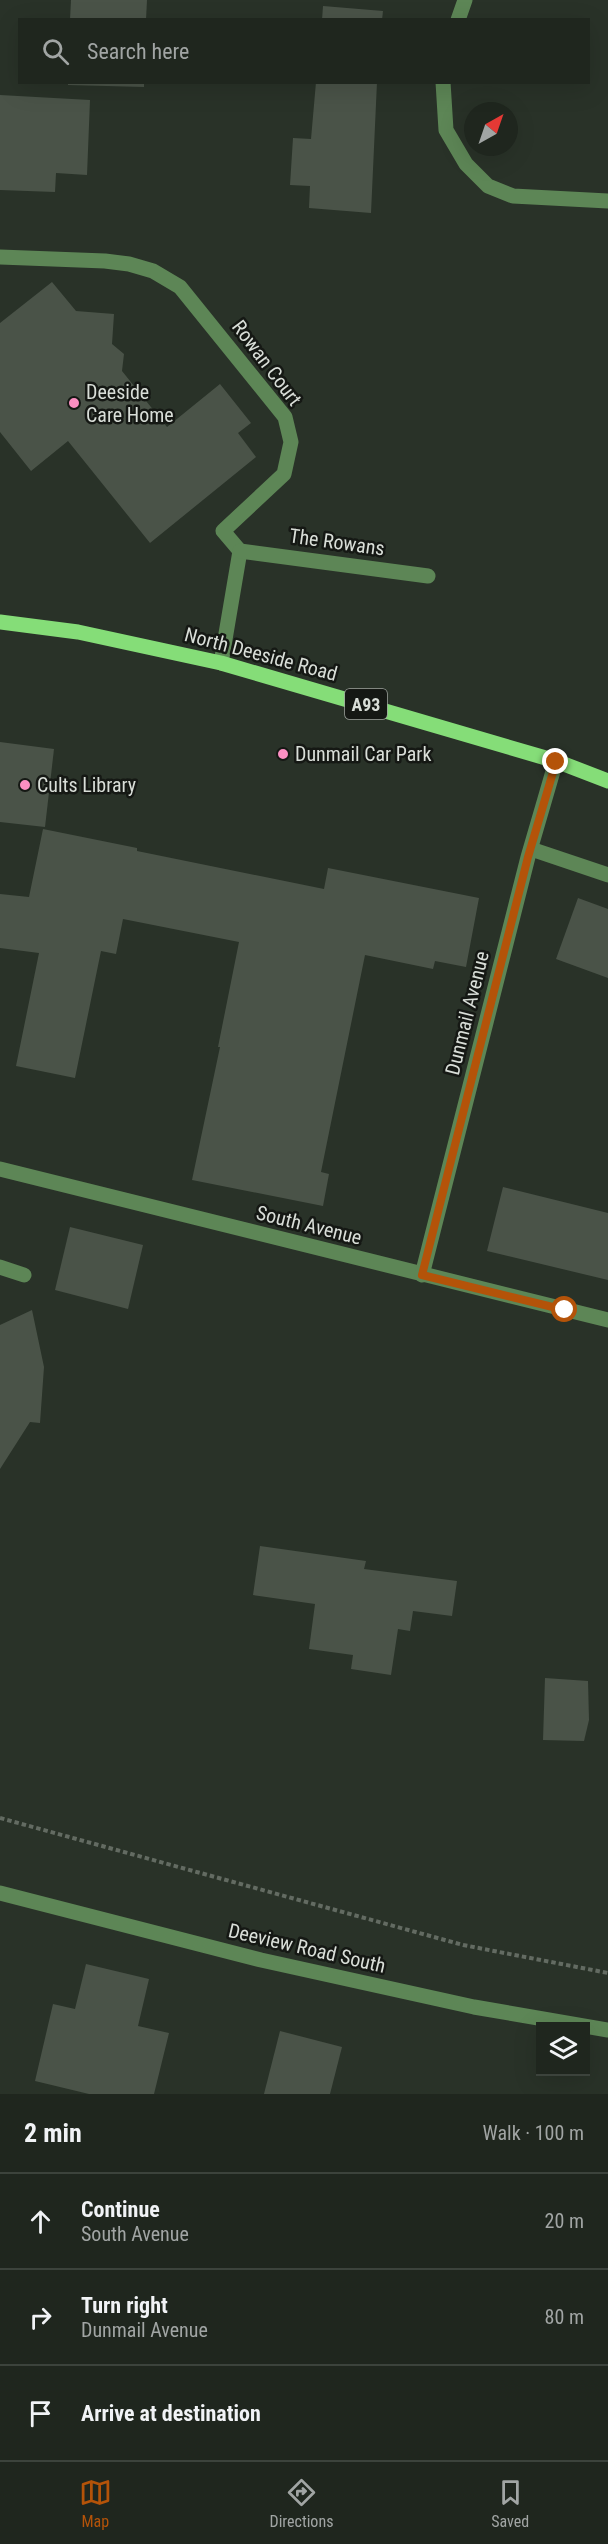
<!DOCTYPE html>
<html lang="en">
<head>
<meta charset="utf-8">
<style>
	:root { --surface:#1f261e; --page:#2c322b; --text:#f1f3f6; --muted:#a1a5a4; --line:#3c433c; --accent:#b45309 }
	body { margin:0; font-family:"Roboto Condensed",sans-serif; background:var(--page); color:var(--text) }
	.controls { position:absolute; right:18px; bottom:18px; display:grid; overflow:hidden; border-radius:0px; box-shadow:0 6px 24px #0002 }
	.controls button { width:54px; height:54px; display:grid; place-items:center; padding:0; border:0; border-bottom:2px solid var(--line); background:var(--surface); color:var(--text); font:30px sans-serif }
	.compass { position:absolute; left:464px; top:102px; width:54px; height:54px; border-radius:50%; background:var(--surface); box-shadow:0 6px 24px #0002; rotate:40deg }
	.stop { position:absolute; width:18px; height:18px; margin:-14px; border:4px solid #b45309; border-radius:50%; background:#fff }
	.stop.end { background:#b45309; border-color:#fff; box-shadow:0 2px 6px #0008 }
	.list { margin:0; padding:0; list-style:none }
	h2 { display:flex; justify-content:space-between; align-items:center; height:78px; margin:0; padding:0 24px; font-size:26px }
	h2 small { font-size:20px; font-weight:400; color:var(--muted) }
	.list li { display:grid; grid-template-columns:39px 1fr auto; gap:18px; align-items:center; box-sizing:border-box; height:96px; padding:0 24px; border-top:2px solid var(--line) }
	.list b { display:block; font-size:22px; white-space:nowrap }
	.list p { margin:0; font-size:20px; white-space:nowrap; color:var(--muted) }
	.list em { font-size:20px; font-style:normal; color:var(--muted) }
	.icon { flex:none; width:33px; height:33px; fill:none; stroke:currentColor; stroke-width:2; stroke-linecap:round; stroke-linejoin:round }
	.map { position:relative; flex:none; width:608px; height:2094px; overflow:hidden }
	.search { position:absolute; background:var(--surface); box-shadow:0 6px 24px #0002; left:18px; right:18px; top:18px; height:66px; display:flex; align-items:center; gap:15px; box-sizing:border-box; padding:0 21px; border-radius:0px; color:var(--muted); font-size:22px }
	.sheet { height:366px; background:var(--surface) }
	nav { display:flex; justify-content:space-around; align-items:center; box-sizing:border-box; height:84px; border-top:2px solid var(--line); background:var(--surface); font-size:16px; color:var(--muted) }
	nav a { display:grid; justify-items:center; gap:3px }
	nav .on { color:var(--accent) }
	.map>svg:first-child { display:block }
</style>
</head>
<body>
<div class="map">
<svg width="608" height="2094" viewBox="0 0 608 2094">
	<rect width="100%" height="100%" fill="#293228"/>
	<g fill="#4a5348">
		<path d="M71,0H147L146,20H70Z"/>
		<path d="M323,6L383,11L382,20H322Z"/>
		<path d="M68,82H144V87L68,85Z"/>
		<path d="M316,82H377L371,213L309,208L310,186L290,185L293,138L311,139Z"/>
		<path d="M0,95L90,100L87,175L56,173L55,192L0,190Z"/>
		<path d="M52,282L76,311L114,314L112,344L124,354L122,371L167,427L220,384L251,423L238,433L256,457L150,543L68,441L31,471L0,432V323Z"/>
		<path d="M0,742L54,749L45,827L0,822Z"/>
		<path d="M43,829L137,848V851L324,889L328,868L479,898L466,967L435,961L433,969L365,955L321,1172L329,1174L323,1206L192,1180L220,1047H218L239,942L123,919L116,954L101,951L75,1078L16,1066L39,953L0,948V894L29,897Z"/>
		<path d="M578,898L608,909V978L556,959Z"/>
		<path d="M503,1187L608,1213V1280L487,1251Z"/>
		<path d="M70,1227L143,1245L128,1309L55,1290Z"/>
		<path d="M32,1310L44,1367L40,1423L30,1422L0,1469V1325Z"/>
		<path d="M260,1546L366,1561L364,1569L457,1581L452,1616L413,1611L410,1631L398,1629L391,1675L351,1669L353,1655L309,1649L315,1604L253,1595Z"/>
		<path d="M545,1678L588,1681L589,1720L584,1741L543,1740Z"/>
		<path d="M86,1964L149,1979L138,2026L169,2033L154,2094H89L35,2081L53,2004L75,2009Z"/>
		<path d="M280,2031L342,2047L330,2094H264Z"/>
	</g>
	<g fill="none" stroke-linecap="round" stroke-linejoin="round">
		<path stroke="#636b62" stroke-width="4" stroke-dasharray="4.5 3" stroke-linecap="butt" d="M0,1818L463,1945L608,1973"/>
		<g stroke="#5d8656" stroke-width="15">
			<path d="M458,20L465,0"/>
			<path d="M443,82L446,130L466,164L488,186L513,196L608,201"/>
			<path d="M0,257L105,261L129,264L153,271L180,287L285,417L291,442L284,474L223,531L240,551L221,663"/>
			<path d="M240,551L428,576"/>
			<path d="M531,849L608,875"/>
			<path d="M0,1169L608,1320"/>
			<path d="M0,1267L24,1275"/>
			<path d="M422,1275L528,857L556,761"/>
			<path d="M0,1893L261,1960L474,2007L608,2030"/>
		</g>
		<path stroke="#85dd78" stroke-width="15" d="M0,622L78,632L221,663L556,761L608,781"/>
	</g>
	<g fill="none" stroke-linecap="round" stroke-linejoin="round">
		<path stroke="#b45309" stroke-width="8" d="M556,762L528,857L422,1275L565,1310"/>
	</g>
	<g fill="#fc8fc2" stroke="#151814" stroke-width="2">
		<circle cx="74" cy="403" r="6"/>
		<circle cx="283" cy="754" r="6"/>
		<circle cx="25" cy="785" r="6"/>
	</g>
	<g text-anchor="middle" dominant-baseline="central" stroke-width="5" stroke-linejoin="round" paint-order="stroke">
		<rect fill="#151814" stroke="#9ea39d" stroke-width="1.5" x="345" y="689" width="42" height="30" rx="4.5"/>
		<g font-size="18" font-weight="bold" fill="#d9ded8">
			<text x="366" y="704">A93</text>
		</g>
		<g font-size="20" fill="#d9ded8" stroke="#151814">
			<text transform="translate(267 363) rotate(53)">Rowan Court</text>
			<text transform="translate(337 542) rotate(8)">The Rowans</text>
			<text transform="translate(261 654) rotate(15)">North Deeside Road</text>
			<text transform="translate(467 1013) rotate(-76)">Dunmail Avenue</text>
			<text transform="translate(309 1225) rotate(14)">South Avenue</text>
			<text transform="translate(307 1948) rotate(13)">Deeview Road South</text>
		</g>
		<g font-size="20" fill="#d9ded8" stroke="#151814" text-anchor="start">
			<text x="86" y="392">Deeside<tspan x="86" dy="23">Care Home</tspan></text>
			<text x="295" y="754">Dunmail Car Park</text>
			<text x="37" y="785">Cults Library</text>
		</g>
	</g>
</svg>
<div class="controls">
<button><svg class="icon" aria-label="layers" viewBox="0 0 24 24"><path d="M12 4l9 5-9 5-9-5zM3 14l9 5 9-5"/></svg></button>
</div>
<svg class="compass" viewBox="-18 -18 36 36"><path d="M0-13l5 13h-10z" fill="#e53935"/><path d="M0 13l5-13h-10z" fill="#a1a5a4"/></svg>
<div class="stop" style="left:565px;top:1310px"></div>
<div class="stop end" style="left:556px;top:762px"></div>
<div class="search"><svg class="icon" aria-label="search" viewBox="0 0 24 24"><circle cx="10" cy="10" r="6"/><path d="M15 15l6 6"/></svg>Search here</div>
</div>
<section class="sheet">
<h2>2 min<small>Walk · 100 m</small></h2>
<ul class="list">
<li><svg class="icon" aria-label="ahead" viewBox="0 0 24 24"><path d="M12 20V5M6 11l6-6 6 6"/></svg><div><b>Continue</b><p>South Avenue</p></div><em>20 m</em></li>
<li><svg class="icon" aria-label="right" viewBox="0 0 24 24"><path d="M7 20v-9h11M14 6l5 5-5 5"/></svg><div><b>Turn right</b><p>Dunmail Avenue</p></div><em>80 m</em></li>
<li><svg class="icon" aria-label="arrive" viewBox="0 0 24 24"><path d="M6 21V4h12l-3 4 3 4H6"/></svg><div><b>Arrive at destination</b></div></li>
</ul>
</section>
<nav>
<a class="on"><svg class="icon" aria-label="map" viewBox="0 0 24 24"><path d="M3 6l6-2 6 2 6-2v14l-6 2-6-2-6 2zM9 4v14M15 6v14"/></svg>Map</a>
<a><svg class="icon" aria-label="directions" viewBox="0 0 24 24"><path d="M12 3l9 9-9 9-9-9zM9 14v-3h6M13 9l2 2-2 2"/></svg>Directions</a>
<a><svg class="icon" aria-label="saved" viewBox="0 0 24 24"><path d="M7 4h10v16l-5-4-5 4z"/></svg>Saved</a>
</nav>
</body>
</html>
